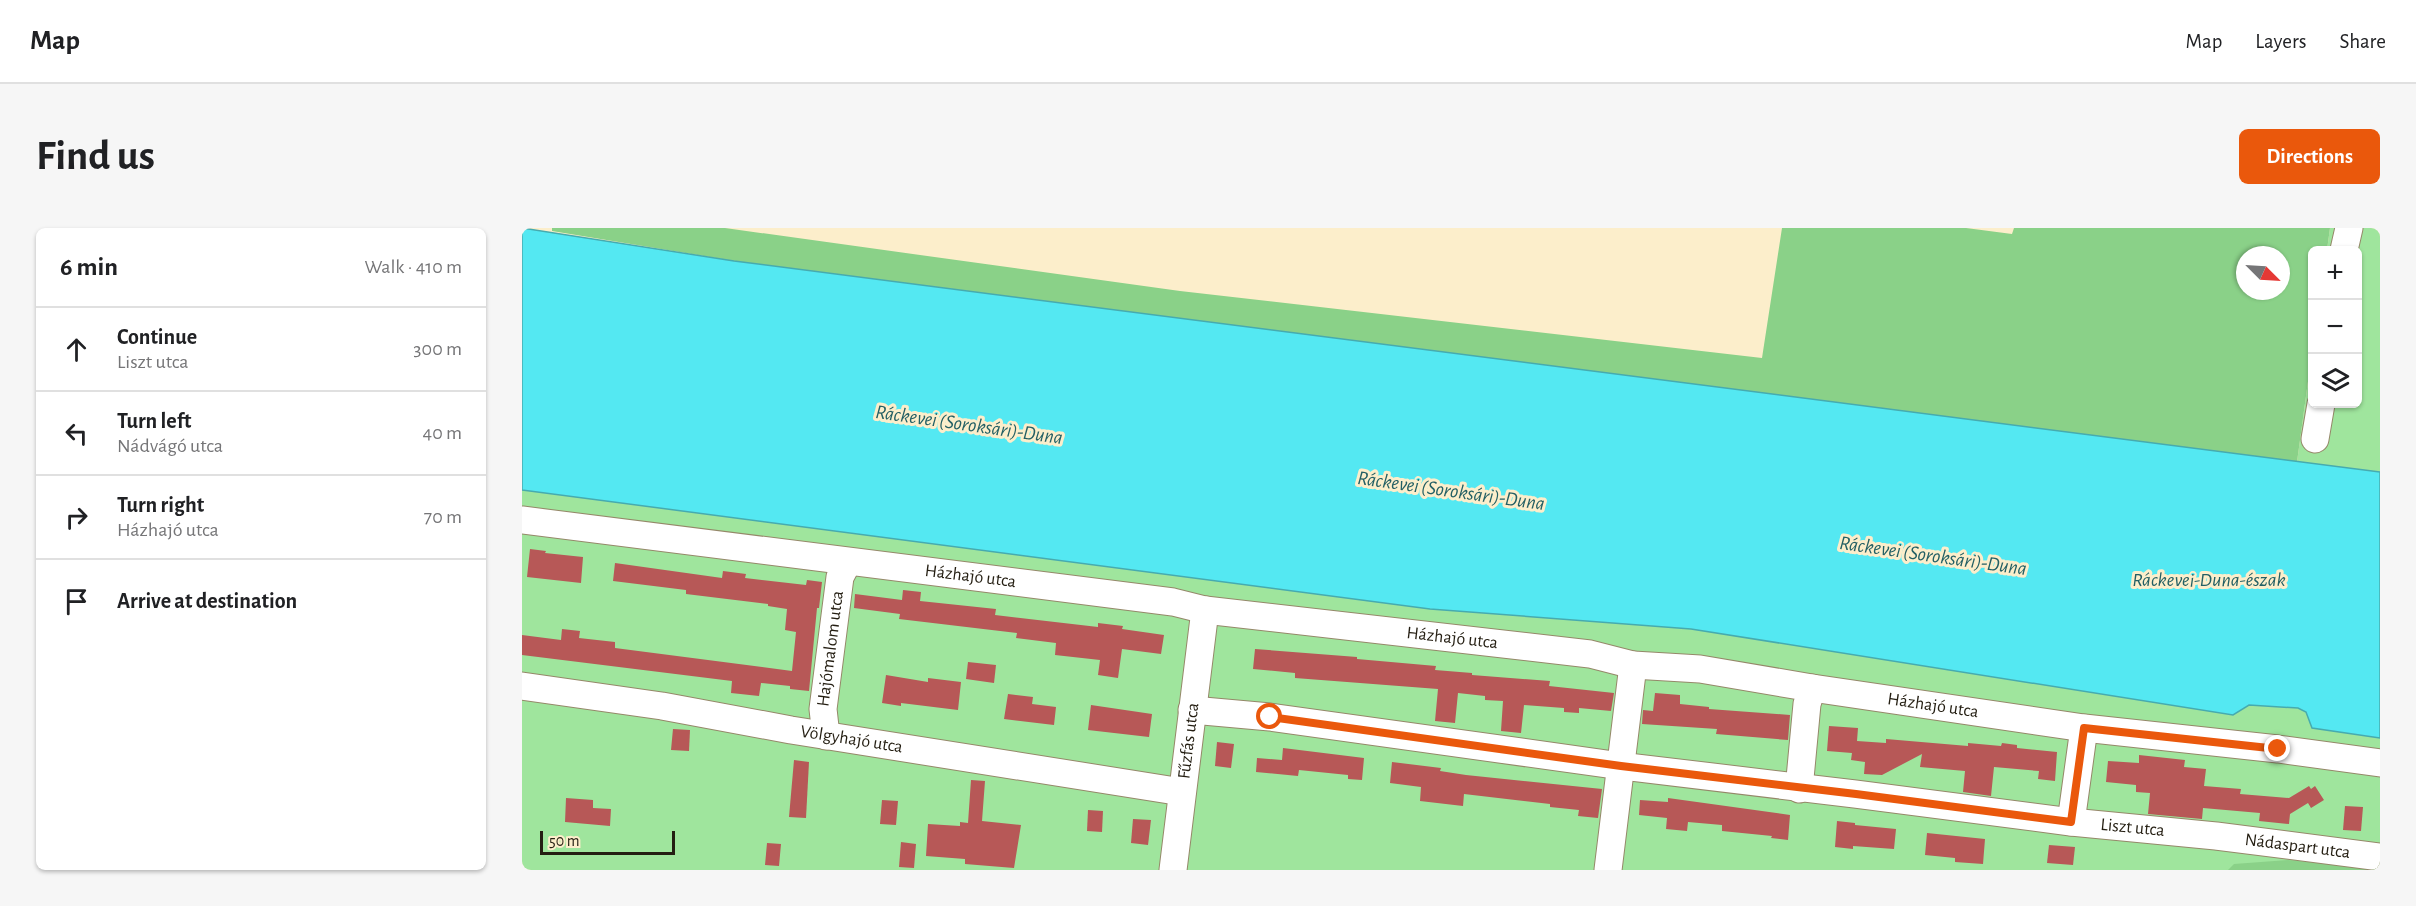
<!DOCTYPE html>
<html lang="en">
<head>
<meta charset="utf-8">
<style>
	:root { --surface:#fff; --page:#f6f6f6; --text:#202124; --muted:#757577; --line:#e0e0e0; --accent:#ea580c }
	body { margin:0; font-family:"Alegreya Sans",sans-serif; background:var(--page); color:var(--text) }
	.controls { position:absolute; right:18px; top:18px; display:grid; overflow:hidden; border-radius:9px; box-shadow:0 2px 4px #0004 }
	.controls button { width:54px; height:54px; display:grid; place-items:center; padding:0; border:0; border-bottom:2px solid var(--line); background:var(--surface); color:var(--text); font:30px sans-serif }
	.compass { position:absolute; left:1714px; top:18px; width:54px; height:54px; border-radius:50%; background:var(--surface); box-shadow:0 2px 4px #0004; rotate:114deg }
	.scale { position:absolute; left:18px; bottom:15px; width:135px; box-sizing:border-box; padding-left:6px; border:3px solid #241e12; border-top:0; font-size:16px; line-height:21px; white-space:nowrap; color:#241e12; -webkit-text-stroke:4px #fceecb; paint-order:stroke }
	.stop { position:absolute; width:18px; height:18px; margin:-14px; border:4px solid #ea580c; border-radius:50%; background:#fff }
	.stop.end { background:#ea580c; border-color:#fff; box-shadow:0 2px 6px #0008 }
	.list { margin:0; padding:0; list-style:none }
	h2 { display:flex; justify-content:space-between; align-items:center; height:78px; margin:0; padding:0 24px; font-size:26px }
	h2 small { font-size:20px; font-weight:400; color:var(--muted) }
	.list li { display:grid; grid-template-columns:39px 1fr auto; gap:18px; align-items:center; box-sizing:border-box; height:84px; padding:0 24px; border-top:2px solid var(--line) }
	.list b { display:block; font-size:22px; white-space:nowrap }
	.list p { margin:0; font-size:20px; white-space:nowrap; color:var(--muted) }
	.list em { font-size:20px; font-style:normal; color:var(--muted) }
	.icon { flex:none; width:33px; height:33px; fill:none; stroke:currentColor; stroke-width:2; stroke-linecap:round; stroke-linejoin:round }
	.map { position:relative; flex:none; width:1858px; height:642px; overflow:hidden; border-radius:9px }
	header { display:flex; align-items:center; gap:36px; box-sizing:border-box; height:84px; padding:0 30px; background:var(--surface); border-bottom:2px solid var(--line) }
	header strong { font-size:28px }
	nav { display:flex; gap:33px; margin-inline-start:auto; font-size:21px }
	.intro { display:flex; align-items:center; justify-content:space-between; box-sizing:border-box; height:144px; padding:0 36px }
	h1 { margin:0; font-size:42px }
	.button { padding:15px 27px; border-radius:9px; background:var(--accent); color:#fff; font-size:21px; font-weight:700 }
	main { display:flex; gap:36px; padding:0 36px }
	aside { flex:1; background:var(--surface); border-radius:9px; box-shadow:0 2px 4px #0004 }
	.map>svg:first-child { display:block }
</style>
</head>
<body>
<header>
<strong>Map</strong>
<nav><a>Map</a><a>Layers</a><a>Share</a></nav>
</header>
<div class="intro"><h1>Find us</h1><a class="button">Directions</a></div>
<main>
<aside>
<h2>6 min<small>Walk · 410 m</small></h2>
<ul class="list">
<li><svg class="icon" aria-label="ahead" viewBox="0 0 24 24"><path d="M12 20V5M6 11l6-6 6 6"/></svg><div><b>Continue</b><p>Liszt utca</p></div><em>300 m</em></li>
<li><svg class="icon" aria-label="left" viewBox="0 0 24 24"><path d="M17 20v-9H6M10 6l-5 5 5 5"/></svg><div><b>Turn left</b><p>Nádvágó utca</p></div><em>40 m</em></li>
<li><svg class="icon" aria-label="right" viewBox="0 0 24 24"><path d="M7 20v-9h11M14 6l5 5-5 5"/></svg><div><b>Turn right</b><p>Házhajó utca</p></div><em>70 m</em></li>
<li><svg class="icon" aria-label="arrive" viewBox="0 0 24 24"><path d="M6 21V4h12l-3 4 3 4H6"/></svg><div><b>Arrive at destination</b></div></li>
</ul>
</aside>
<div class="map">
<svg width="1858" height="642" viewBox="0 0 1858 642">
	<rect width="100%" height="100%" fill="#fceecb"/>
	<g fill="#9fe59d">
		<path d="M1808,0H1858V244L1775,234L1790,124V176H1836V22H1805Z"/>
		<path d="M0,262L908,381L1169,401L1711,487L1727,477L1776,480L1784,484L1791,500L1858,510V642H0Z"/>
	</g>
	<g fill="#8ad188" fill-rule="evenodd">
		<path d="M30,0H203L658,63L1240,130L1260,0H1444L1490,6L1492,0H1808L1805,22H1790V124L1775,234L212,33L30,3ZM1723,27H1759V63H1723Z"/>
		<path d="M1766,632L1858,641V642H1706L1712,636Z"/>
	</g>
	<path fill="#54e8f2" stroke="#46abaf" stroke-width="1.5" d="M0,0L212,33L1858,244V510L1790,500L1784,484L1776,480L1727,477L1711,487L1169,401L908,381L0,262Z"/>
	<g fill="#b75857">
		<path d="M8,321L24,323L23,325L61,329L59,355L5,349Z"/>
		<path d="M93,335L200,350L201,343L224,346L223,350L284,357L285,352L300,354L297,380H295L287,463L268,461V458L239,455L237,468L209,465L210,453L0,427V407L39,412L40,401L58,403L57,410L93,414V420L270,443L274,404L263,402L265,381L246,378V376L164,366V362L91,353Z"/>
		<path d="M381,362L399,364L398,373L474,381L473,387L576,399V395L601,398L600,401L642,407L639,426L600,421L596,450L576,447L578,432L533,427L534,415L494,410L495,405L377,391L378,386L332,380L333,366L380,372Z"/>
		<path d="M733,421L835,429V431L914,438L913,442L950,445V447L1028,453L1027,458L1092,465L1089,483L1057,480V485L1042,484V480L1002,477L999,505L979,503L981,473L963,472V468L936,465L933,495L913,493L916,461L773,450V445L731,441Z"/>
		<path d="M446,434L474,437L472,455L444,451Z"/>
		<path d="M364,447L406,454V450L439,454L436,482L379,475V478L360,475Z"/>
		<path d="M1133,465L1158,467V476L1187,479V481L1268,487L1266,512L1194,506L1195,501L1120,496L1121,482L1131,483Z"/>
		<path d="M486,466L511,469L510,476L534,479L532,497L482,491Z"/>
		<path d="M569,477L630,486L627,509L566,502Z"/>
		<path d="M1307,498L1336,500L1335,513L1364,515V511L1446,518V515L1479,518L1480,515L1495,517V520L1535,524L1533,553L1516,551L1517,543L1472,539L1469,568L1441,564L1443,543L1398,539L1400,526L1360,547L1342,546L1343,534L1329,532L1330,525L1305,523Z"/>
		<path d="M151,501L168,502L167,523L149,522Z"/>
		<path d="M695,514L712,516L709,540L693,538Z"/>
		<path d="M761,520L842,530L840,552L826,551V547L777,542L776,548L734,544L735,530L760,532Z"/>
		<path d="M1617,527L1663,532L1662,539L1684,541L1682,558L1719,561L1718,566L1767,570L1787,558L1789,561L1793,558L1802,572L1789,580L1786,575L1768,586L1767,596L1737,593L1738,585L1681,580L1680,591L1626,586L1628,565L1614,564V557L1584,554L1586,533L1617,535Z"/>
		<path d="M272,532L287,534L284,590L267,589Z"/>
		<path d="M870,534L919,540L918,543L944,547L1080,561L1076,590L1056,588L1057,582L1028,579V576L942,566L941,578L898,573L899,559L868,555Z"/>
		<path d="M449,552L463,553L460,593L499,597L492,640L443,636V631L404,628L406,596L438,598V594L446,595Z"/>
		<path d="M44,570L71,572V580L89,581L88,598L43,594Z"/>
		<path d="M1146,570L1268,587L1266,612L1249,610L1250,608L1200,603V597L1166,594L1165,603L1144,601L1145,590L1117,587L1118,572L1146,574Z"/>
		<path d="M360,572L376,573L374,597L358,596Z"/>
		<path d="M1823,578L1841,579L1839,603L1821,602Z"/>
		<path d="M566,582L581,583L580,604L565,603Z"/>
		<path d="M611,591L629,592L626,617L609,615Z"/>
		<path d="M1315,593L1333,595V597L1374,601L1372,621L1331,618V621L1313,619Z"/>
		<path d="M1405,605L1463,611L1461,636L1433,634V630L1403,627Z"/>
		<path d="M379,614L394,616L392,640L377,639Z"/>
		<path d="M245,615L259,616L257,638L243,637Z"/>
		<path d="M1527,617L1553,619L1551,637L1525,635Z"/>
	</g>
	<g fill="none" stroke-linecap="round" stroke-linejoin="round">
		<g stroke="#958869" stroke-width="29">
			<g id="minor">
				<path d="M1822,22L1827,0"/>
				<path d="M1793,211L1799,176"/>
				<path id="s1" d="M0,292L651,374L683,382L1068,426L1111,437L1178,441L1290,460L1562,500L1756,521L1858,535"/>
				<path id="s2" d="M0,458L140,478L269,502L660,564"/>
				<path id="s3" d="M670,482L748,489L1099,538L1333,566L1549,594L1694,608L1858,629"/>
				<path id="s4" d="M304,508L301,481L318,349L326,334"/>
				<path d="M1277,561L1285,476L1290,460"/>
				<path d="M1549,594L1562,500"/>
				<path id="s5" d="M651,642L683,382"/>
				<path d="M1086,642L1111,437"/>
			</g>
		</g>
		<use href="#minor" stroke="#fff" stroke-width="27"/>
	</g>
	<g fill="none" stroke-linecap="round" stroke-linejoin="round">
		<path stroke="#ea580c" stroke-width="8" d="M748,489L1099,538L1334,566L1549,594L1562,500L1756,521"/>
	</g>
	<g text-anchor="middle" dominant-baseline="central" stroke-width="6" stroke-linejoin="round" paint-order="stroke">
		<g font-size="18" fill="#241e12" stroke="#fceecb">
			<text stroke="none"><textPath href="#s1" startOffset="452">Házhajó utca</textPath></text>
			<text stroke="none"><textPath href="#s1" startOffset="938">Házhajó utca</textPath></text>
			<text stroke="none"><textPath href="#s4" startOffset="88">Hajómalom utca</textPath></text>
			<text stroke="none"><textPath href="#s1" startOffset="1424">Házhajó utca</textPath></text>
			<text stroke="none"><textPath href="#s2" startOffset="334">Völgyhajó utca</textPath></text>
			<text stroke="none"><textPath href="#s5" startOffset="130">Fűzfás utca</textPath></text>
			<text stroke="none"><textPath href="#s3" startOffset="948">Liszt utca</textPath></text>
			<text stroke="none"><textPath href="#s3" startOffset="1114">Nádaspart utca</textPath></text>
		</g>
		<g font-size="20" font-style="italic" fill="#235f64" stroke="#fceecb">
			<text transform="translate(447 197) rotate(8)">Ráckevei (Soroksári)-Duna</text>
			<text transform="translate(929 263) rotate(8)">Ráckevei (Soroksári)-Duna</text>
			<text transform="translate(1411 328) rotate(8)">Ráckevei (Soroksári)-Duna</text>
			<text x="1687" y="352">Ráckevei-Duna-észak</text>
		</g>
	</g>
</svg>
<div class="controls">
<button>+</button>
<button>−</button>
<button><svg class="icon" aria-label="layers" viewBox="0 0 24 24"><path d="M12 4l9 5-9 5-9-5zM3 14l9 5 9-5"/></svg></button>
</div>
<svg class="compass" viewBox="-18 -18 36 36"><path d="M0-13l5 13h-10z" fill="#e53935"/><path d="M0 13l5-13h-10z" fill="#757577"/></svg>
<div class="scale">50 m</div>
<div class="stop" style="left:748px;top:489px"></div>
<div class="stop end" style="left:1756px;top:521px"></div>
</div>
</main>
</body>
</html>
